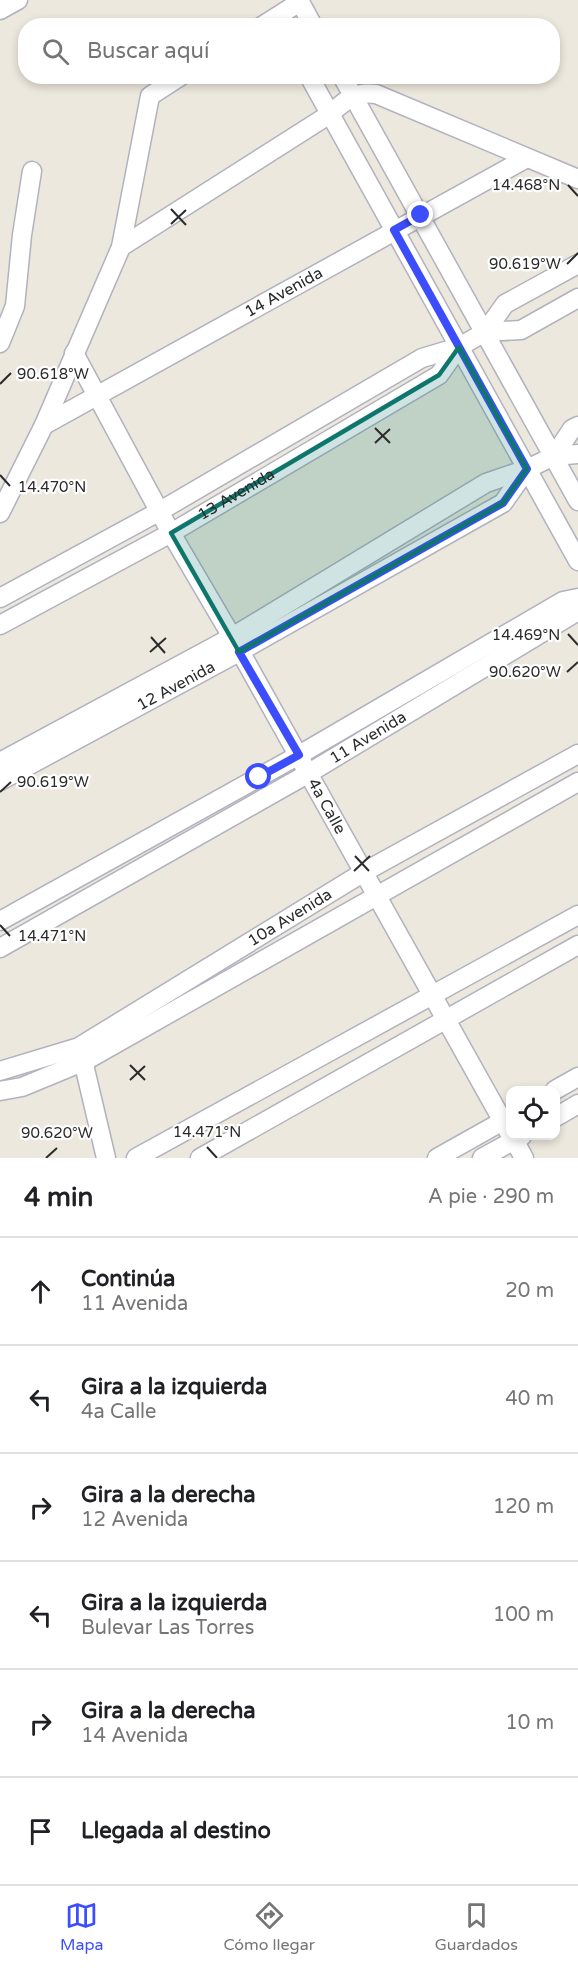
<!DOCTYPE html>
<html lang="es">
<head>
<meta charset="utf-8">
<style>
	:root { --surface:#fff; --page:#f6f6f6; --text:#202124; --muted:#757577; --line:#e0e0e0; --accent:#3c4efb }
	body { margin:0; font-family:"Varela Round",sans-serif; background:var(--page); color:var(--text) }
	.controls { position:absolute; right:18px; bottom:18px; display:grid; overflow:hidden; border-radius:12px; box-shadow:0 3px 9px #0003 }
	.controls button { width:54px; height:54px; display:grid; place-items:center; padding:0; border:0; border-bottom:2px solid var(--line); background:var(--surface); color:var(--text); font:30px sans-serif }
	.stop { position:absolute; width:18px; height:18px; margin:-14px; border:4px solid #3c4efb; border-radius:50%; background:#fff }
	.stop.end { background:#3c4efb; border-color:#fff; box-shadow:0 2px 6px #0008 }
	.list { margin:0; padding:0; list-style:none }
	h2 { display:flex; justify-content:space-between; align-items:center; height:78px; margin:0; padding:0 24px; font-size:26px }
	h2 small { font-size:20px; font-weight:400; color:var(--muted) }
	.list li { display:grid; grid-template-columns:39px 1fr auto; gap:18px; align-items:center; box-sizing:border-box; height:108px; padding:0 24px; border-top:2px solid var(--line) }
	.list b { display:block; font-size:22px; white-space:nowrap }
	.list p { margin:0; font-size:20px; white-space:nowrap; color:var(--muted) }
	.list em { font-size:20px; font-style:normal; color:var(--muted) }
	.icon { flex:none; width:33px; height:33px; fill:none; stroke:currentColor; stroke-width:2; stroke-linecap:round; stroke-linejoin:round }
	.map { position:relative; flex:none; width:578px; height:1158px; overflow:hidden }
	.search { position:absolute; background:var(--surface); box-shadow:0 3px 9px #0003; left:18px; right:18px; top:18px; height:66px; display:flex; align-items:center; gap:15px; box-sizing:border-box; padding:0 21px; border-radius:24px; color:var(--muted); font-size:22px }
	.sheet { height:726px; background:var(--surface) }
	nav { display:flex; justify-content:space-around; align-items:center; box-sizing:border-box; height:84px; border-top:2px solid var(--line); background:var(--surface); font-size:16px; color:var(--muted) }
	nav a { display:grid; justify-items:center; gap:3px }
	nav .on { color:var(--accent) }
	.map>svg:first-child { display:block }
</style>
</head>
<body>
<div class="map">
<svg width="578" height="1158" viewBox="0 0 578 1158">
	<rect width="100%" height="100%" fill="#ede8dd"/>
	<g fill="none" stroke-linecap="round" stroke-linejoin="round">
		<g stroke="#b1b2bf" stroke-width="21">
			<g id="minor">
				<path d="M299,0L313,26"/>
				<path d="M0,10L18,0"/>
				<path d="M262,26L300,2"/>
				<path d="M309,76L578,561"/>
				<path d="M342,76L578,501"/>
				<path d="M121,247L330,114C347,100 353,91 376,94L578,179"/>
				<path d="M485,332L521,330L578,298"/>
				<path d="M0,343L15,306L22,235L32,171"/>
				<path id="s1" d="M74,353L171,533L232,637L510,1134"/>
				<path id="s2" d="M44,425L525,159"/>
				<path d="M554,456L572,429L578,426"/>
				<path d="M0,513L44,425L121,247L150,96L181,76"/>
				<path d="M0,598L160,511L422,358L459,347L485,332L505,304L578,264"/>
				<path id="s3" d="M0,625L171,533L439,375L459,347"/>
				<path d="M0,762L232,637L486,483L527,469L554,456L578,454"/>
				<path id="s4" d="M0,781L239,652L503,503L527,469"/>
				<path d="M0,921L299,755L563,601L578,598"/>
				<path id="s5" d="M0,948L309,773L578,611"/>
				<path d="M81,1052L106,1158"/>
				<path id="s6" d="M0,1071L79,1047L364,872L578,754"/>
				<path d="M555,1090L578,1077"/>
				<path d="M0,1091L22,1087L85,1061L578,782"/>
				<path d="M556,1117L578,1104"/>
				<path d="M512,1136L524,1158"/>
				<path d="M136,1158L578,915"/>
				<path d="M200,1158L578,945"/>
				<path d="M437,1158L510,1117"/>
				<path d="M482,1158L522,1136"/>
			</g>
		</g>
		<use href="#minor" stroke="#fff" stroke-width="18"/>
	</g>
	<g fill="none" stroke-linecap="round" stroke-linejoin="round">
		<path stroke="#3c4efb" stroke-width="8" d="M259,777L299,755L239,652L503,503L527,469L394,230L421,215"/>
	</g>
	<path fill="#0f766e" fill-opacity="0.2" stroke="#0f766e" stroke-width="4.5" stroke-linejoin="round" d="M459,347L527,469L503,503L239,652L171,533L439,375Z"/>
	<path fill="none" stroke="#2b2b2b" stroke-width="2" d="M568,185L578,196M171,209L186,225M171,224L186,210M567,264L578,253M0,384L11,373M375,428L390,443M375,443L390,429M0,475L10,486M568,634L578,645M151,637L165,653M150,652L166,638M567,672L578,662M0,792L11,782M355,856L369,871M354,871L370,856M0,925L10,936M130,1065L145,1080M130,1080L145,1066M207,1147L217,1158M46,1158L57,1148"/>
	<g text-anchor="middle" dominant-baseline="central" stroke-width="4.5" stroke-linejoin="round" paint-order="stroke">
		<g font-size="16" fill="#2b2b2b" stroke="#fff">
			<text stroke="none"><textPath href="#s2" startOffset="274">14 Avenida</textPath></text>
			<text stroke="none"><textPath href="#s3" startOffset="270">13 Avenida</textPath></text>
			<text stroke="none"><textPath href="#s4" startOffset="200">12 Avenida</textPath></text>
			<text stroke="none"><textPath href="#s5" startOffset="424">11 Avenida</textPath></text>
			<text stroke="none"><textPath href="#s1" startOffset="519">4a Calle</textPath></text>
			<text stroke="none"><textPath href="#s6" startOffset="330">10a Avenida</textPath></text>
		</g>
	</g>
	<g font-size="15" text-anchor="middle" fill="#2b2b2b" stroke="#fff" stroke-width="4.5" stroke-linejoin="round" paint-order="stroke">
		<text x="526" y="190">14.468°N</text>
		<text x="525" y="269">90.619°W</text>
		<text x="53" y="379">90.618°W</text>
		<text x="52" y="492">14.470°N</text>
		<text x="526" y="640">14.469°N</text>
		<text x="525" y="677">90.620°W</text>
		<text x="53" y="787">90.619°W</text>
		<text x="52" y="941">14.471°N</text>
		<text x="207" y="1137">14.471°N</text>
		<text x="57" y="1138">90.620°W</text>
	</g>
</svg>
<div class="controls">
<button><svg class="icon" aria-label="locate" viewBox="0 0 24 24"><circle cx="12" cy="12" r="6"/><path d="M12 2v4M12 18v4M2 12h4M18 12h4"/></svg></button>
</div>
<div class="stop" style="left:259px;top:777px"></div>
<div class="stop end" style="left:421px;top:215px"></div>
<div class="search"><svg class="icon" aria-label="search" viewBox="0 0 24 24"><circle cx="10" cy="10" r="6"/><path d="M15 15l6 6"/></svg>Buscar aquí</div>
</div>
<section class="sheet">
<h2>4 min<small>A pie · 290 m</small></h2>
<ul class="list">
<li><svg class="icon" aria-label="ahead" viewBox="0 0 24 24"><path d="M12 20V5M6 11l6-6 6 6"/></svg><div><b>Continúa</b><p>11 Avenida</p></div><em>20 m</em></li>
<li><svg class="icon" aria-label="left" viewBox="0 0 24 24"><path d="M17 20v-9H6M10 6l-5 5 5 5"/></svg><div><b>Gira a la izquierda</b><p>4a Calle</p></div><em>40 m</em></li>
<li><svg class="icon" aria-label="right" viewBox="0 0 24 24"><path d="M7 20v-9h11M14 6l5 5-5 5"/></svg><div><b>Gira a la derecha</b><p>12 Avenida</p></div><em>120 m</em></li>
<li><svg class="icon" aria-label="left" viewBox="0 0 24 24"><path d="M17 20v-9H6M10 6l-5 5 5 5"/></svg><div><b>Gira a la izquierda</b><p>Bulevar Las Torres</p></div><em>100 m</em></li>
<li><svg class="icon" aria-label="right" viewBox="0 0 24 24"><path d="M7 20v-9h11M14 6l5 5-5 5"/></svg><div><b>Gira a la derecha</b><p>14 Avenida</p></div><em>10 m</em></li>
<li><svg class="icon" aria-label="arrive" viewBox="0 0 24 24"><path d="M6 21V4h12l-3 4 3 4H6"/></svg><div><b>Llegada al destino</b></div></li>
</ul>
</section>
<nav>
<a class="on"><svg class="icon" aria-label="map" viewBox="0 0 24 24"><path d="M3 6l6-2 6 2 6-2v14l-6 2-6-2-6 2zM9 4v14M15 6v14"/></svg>Mapa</a>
<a><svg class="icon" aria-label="directions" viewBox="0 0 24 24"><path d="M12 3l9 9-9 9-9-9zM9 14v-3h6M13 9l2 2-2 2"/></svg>Cómo llegar</a>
<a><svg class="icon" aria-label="saved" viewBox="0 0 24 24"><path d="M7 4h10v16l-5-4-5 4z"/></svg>Guardados</a>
</nav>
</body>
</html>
